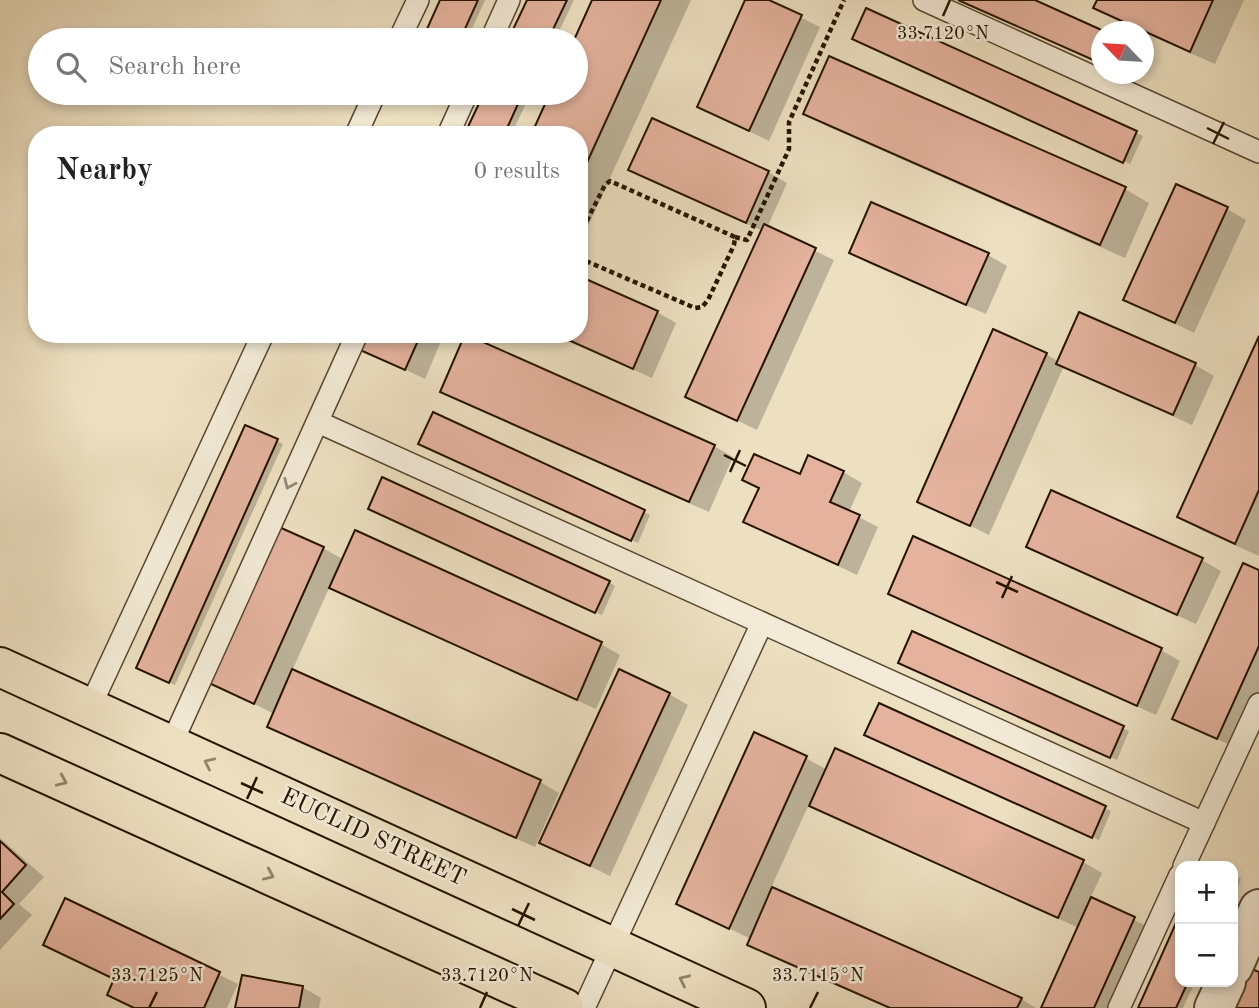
<!DOCTYPE html>
<html lang="en">
<head>
<meta charset="utf-8">
<style>
	:root { --surface:#fff; --page:#f2f2f2; --text:#222; --muted:#767676; --line:#e0e0e0 }
	body { margin:0; font-family:"Old Standard TT",serif; background:var(--page); color:var(--text) }
	.controls { position:absolute; right:21px; bottom:21px; display:grid; overflow:hidden; border-radius:14px; box-shadow:0 4px 10px #0003 }
	.controls button { width:63px; height:63px; display:grid; place-items:center; padding:0; border:0; border-bottom:2px solid var(--line); background:var(--surface); color:var(--text); font:35px sans-serif }
	.compass { position:absolute; left:1091px; top:21px; width:63px; height:63px; border-radius:50%; background:var(--surface); box-shadow:0 4px 10px #0003; rotate:295deg }
	.list { margin:0; padding:0; list-style:none }
	h2 { display:flex; justify-content:space-between; align-items:center; height:91px; margin:0; padding:0 28px; font-size:30px }
	h2 small { font-size:23px; font-weight:400; color:var(--muted) }
	.icon { flex:none; width:38px; height:38px; fill:none; stroke:currentColor; stroke-width:2; stroke-linecap:round; stroke-linejoin:round }
	.map { position:relative; flex:none; width:1259px; height:1008px; overflow:hidden }
	.search { position:absolute; background:var(--surface); box-shadow:0 4px 10px #0003; left:28px; top:28px; width:560px; height:77px; display:flex; align-items:center; gap:18px; box-sizing:border-box; padding:0 24px; border-radius:38px; color:var(--muted); font-size:26px }
	.panel { position:absolute; background:var(--surface); box-shadow:0 4px 10px #0003; left:28px; top:126px; width:560px; height:217px; border-radius:28px }
	.map>svg:first-child { display:block }
</style>
</head>
<body>
<div class="map">
<svg width="1259" height="1008" viewBox="0 0 1259 1008">
	<rect width="100%" height="100%" fill="#ede0c1"/>
	<filter id="stains"><feTurbulence type="fractalNoise" baseFrequency=".00286" numOctaves="4"/><feColorMatrix values="0 0 0 0 .2 0 0 0 0 .09 0 0 0 0 .02 0 0 0 .5 -.17"/></filter>
	<radialGradient id="worn" r=".72"><stop offset=".6" stop-color="#630" stop-opacity="0"/><stop offset="1" stop-color="#630" stop-opacity=".3"/></radialGradient>
	<g fill="#0003">
		<path d="M442,0H485L467,40H424Z"/>
		<path d="M529,0H574L555,40H510Z"/>
		<path d="M594,0H691L579,246V135H532L552,93H576L575,40Z"/>
		<path d="M747,0H765L820,27L769,141L699,107Z"/>
		<path d="M1098,0H1244L1215,64L1119,22L1095,8Z"/>
		<path d="M867,10L1143,136L1130,164L860,42Z"/>
		<path d="M485,93H531L511,135H466Z"/>
		<path d="M805,113L1125,189L1149,203L1125,258L829,127Z"/>
		<path d="M631,170L768,172L787,183L767,228L834,260L757,430L687,396L763,231L650,181Z"/>
		<path d="M1227,209L1246,220L1194,333L1126,299Z"/>
		<path d="M851,253L988,255L1007,266L986,314L870,264Z"/>
		<path d="M657,312L676,323L652,378L554,334H579Z"/>
		<path d="M368,334H444L425,379L362,349Z"/>
		<path d="M1259,340V556L1203,531L1179,517Z"/>
		<path d="M1046,354L1059,362L1195,365L1214,376L1192,425L1064,366L989,535L919,501Z"/>
		<path d="M442,391L714,446L733,457L709,512L461,402Z"/>
		<path d="M434,415L650,515L638,543L426,446Z"/>
		<path d="M246,427L283,444L175,685L144,671Z"/>
		<path d="M843,472L862,483L849,512L878,527L857,575L746,522L801,476Z"/>
		<path d="M376,511L609,582L615,586L602,615Z"/>
		<path d="M356,533L601,644L620,655L596,709L350,598L330,586L292,671L540,782L559,793L535,847L288,737L269,726L274,714L211,682L323,548L344,560Z"/>
		<path d="M914,539L1161,650L1180,661L1156,715L909,604L890,593Z"/>
		<path d="M1028,546L1202,560L1221,571L1196,624L1047,557Z"/>
		<path d="M1259,572V699L1236,748L1174,718Z"/>
		<path d="M913,633L1129,731L1117,760L906,665Z"/>
		<path d="M669,694L688,705L610,876L541,842Z"/>
		<path d="M880,705L1111,811L1099,840L873,737Z"/>
		<path d="M806,758L827,770L1083,862L1102,873L1090,899L1153,929L1118,1008H1043L1079,928L830,816L809,804L771,888L1021,999L1036,1008H888L768,955L749,944L751,939L679,904Z"/>
		<path d="M0,838L44,877L19,904L32,915L0,950Z"/>
		<path d="M1233,875L1241,879L1233,899Z"/>
		<path d="M66,900L238,984L227,1008H133L109,995L115,980L45,944Z"/>
		<path d="M1180,918V982H1195L1183,1008H1140Z"/>
		<path d="M302,987L321,998L319,1008H237Z"/>
	</g>
	<g fill="#e4b29d" stroke="#251400" stroke-width="2">
		<path d="M440,0H478L460,40H422Z"/>
		<path d="M527,0H567L548,40H508Z"/>
		<path d="M592,0H661L579,180V135H531L550,93H576V40H574Z"/>
		<path d="M745,0H769L802,15L749,131L697,107Z"/>
		<path d="M958,0H1035L1106,32H1102V60L1100,63Z"/>
		<path d="M1097,0H1213L1190,52L1093,8Z"/>
		<path d="M866,8L1137,131L1123,163L852,39Z"/>
		<path d="M829,56L1126,187L1100,245L803,114Z"/>
		<path d="M484,93H523L504,135H464Z"/>
		<path d="M652,118L769,171L746,223L628,170Z"/>
		<path d="M1176,184L1228,207L1175,323L1123,300Z"/>
		<path d="M871,202L989,253L966,305L849,253Z"/>
		<path d="M764,224L816,248L737,421L685,397Z"/>
		<path d="M579,276L658,311L633,369L555,334H579Z"/>
		<path d="M1079,312L1196,363L1173,415L1056,364Z"/>
		<path d="M993,329L1047,353L970,526L917,502Z"/>
		<path d="M367,334H421L405,370L360,350Z"/>
		<path d="M465,334L715,445L689,502L440,392Z"/>
		<path d="M1259,336V490L1235,544L1177,517Z"/>
		<path d="M433,412L645,510L631,541L418,444Z"/>
		<path d="M245,425L278,439L169,683L136,668Z"/>
		<path d="M754,454L800,474L808,455L844,471L830,502L860,515L838,565L743,522L759,488L742,480Z"/>
		<path d="M382,477L610,581L595,613L368,509Z"/>
		<path d="M1051,490L1203,558L1177,615L1026,547Z"/>
		<path d="M279,527L324,547L254,704L209,683Z"/>
		<path d="M355,530L602,642L577,700L329,588Z"/>
		<path d="M913,536L1162,648L1137,706L888,594Z"/>
		<path d="M1243,563L1259,570V646L1217,739L1172,719Z"/>
		<path d="M912,631L1124,726L1110,758L898,663Z"/>
		<path d="M292,669L541,780L516,838L267,727Z"/>
		<path d="M619,669L670,693L590,866L539,843Z"/>
		<path d="M879,703L1106,806L1092,838L864,735Z"/>
		<path d="M754,732L807,756L729,929L676,904Z"/>
		<path d="M835,748L1084,860L1058,918L809,806Z"/>
		<path d="M0,841L26,865L2,892L14,904L0,919Z"/>
		<path d="M772,887L1022,998L1017,1008H890L747,945Z"/>
		<path d="M1091,897L1135,917L1094,1008H1041Z"/>
		<path d="M65,898L220,972L204,1008H134L107,995L114,979L43,945Z"/>
		<path d="M1180,914V982H1188L1176,1008H1138Z"/>
		<path d="M1245,966L1259,972V1008H1226Z"/>
		<path d="M242,975L303,986L299,1008H235Z"/>
	</g>
	<g fill="none" stroke-linecap="round" stroke-linejoin="round">
		<g stroke="#574730" stroke-width="24">
			<g id="lane">
				<path d="M924,0L1259,152"/>
				<path d="M399,40L418,0"/>
				<path d="M491,40L509,0"/>
				<path d="M356,135L375,93"/>
				<path d="M448,135L467,93"/>
				<path d="M318,422L1204,823"/>
				<path d="M90,707L263,334"/>
				<path d="M171,745L357,334"/>
				<path d="M1184,866L1259,704"/>
				<path d="M584,1008L762,623"/>
				<path d="M1119,1008L1180,875"/>
			</g>
		</g>
		<g stroke="#574730" stroke-width="42">
			<g id="street">
				<path d="M1233,967L1259,909"/>
				<path d="M1214,1008L1226,982"/>
			</g>
		</g>
		<g stroke="#251400" stroke-width="42">
			<g id="primary">
				<path d="M0,667L746,1008"/>
				<path d="M0,753L564,1008"/>
			</g>
		</g>
		<g stroke="#251400" stroke-width="4.5" stroke-dasharray="5 3.5" stroke-linecap="butt">
			<path d="M579,236L605,185L610,181L735,237L734,245L708,300L702,307L695,308L579,258"/>
			<path d="M735,237L747,240L789,149V122L844,0"/>
		</g>
		<use href="#lane" stroke="#f3ebd7" stroke-width="21"/>
		<use href="#street" stroke="#f3ebd7" stroke-width="38"/>
		<use href="#primary" stroke="#ede0c1" stroke-width="38"/>
	</g>
	<defs><path id="oneway-chevron" d="M-2-3.5L2.5 0L-2 3.5" fill="none" stroke-width="1.6" stroke-linecap="round" stroke-linejoin="round" transform="scale(1.75)"/></defs>
	<use stroke="#968a76" href="#oneway-chevron" transform="translate(289 484) rotate(114)"/>
	<g stroke="#93846a">
		<use href="#oneway-chevron" transform="translate(209 763) rotate(-155)"/>
		<use href="#oneway-chevron" transform="translate(62 781) rotate(24)"/>
		<use href="#oneway-chevron" transform="translate(269 875) rotate(24)"/>
		<use href="#oneway-chevron" transform="translate(684 980) rotate(-155)"/>
	</g>
	<path fill="none" stroke="#251400" stroke-width="2.5" d="M943,16L950,0M1207,128L1229,139M1213,144L1224,122M724,455L746,466M730,472L740,450M996,582L1018,592M1002,598L1012,576M241,783L263,793M247,799L257,777M512,909L535,920M518,926L529,903M149,1008L157,992M480,1008L487,992M810,1008L818,992"/>
	<g text-anchor="middle" dominant-baseline="central" stroke-width="5" stroke-linejoin="round" paint-order="stroke">
		<g font-size="24" fill="#251400" stroke="#f3ebd7">
			<text transform="translate(373 838) rotate(25)">EUCLID STREET</text>
		</g>
	</g>
	<g font-size="18" text-anchor="middle" fill="#251400" stroke="#f3ebd7" stroke-width="5" stroke-linejoin="round" paint-order="stroke">
		<text x="943" y="39">33.7120°N</text>
		<text x="157" y="981">33.7125°N</text>
		<text x="487" y="981">33.7120°N</text>
		<text x="818" y="981">33.7115°N</text>
	</g>
	<rect width="100%" height="100%" filter="url(#stains)"/>
	<rect width="100%" height="100%" fill="url(#worn)"/>
</svg>
<div class="controls">
<button>+</button>
<button>−</button>
</div>
<svg class="compass" viewBox="-18 -18 36 36"><path d="M0-13l5 13h-10z" fill="#e53935"/><path d="M0 13l5-13h-10z" fill="#767676"/></svg>
<div class="search"><svg class="icon" aria-label="search" viewBox="0 0 24 24"><circle cx="10" cy="10" r="6"/><path d="M15 15l6 6"/></svg>Search here</div>
<section class="panel">
<h2>Nearby<small>0 results</small></h2>
<ul class="list">
</ul>
</section>
</div>
</body>
</html>
